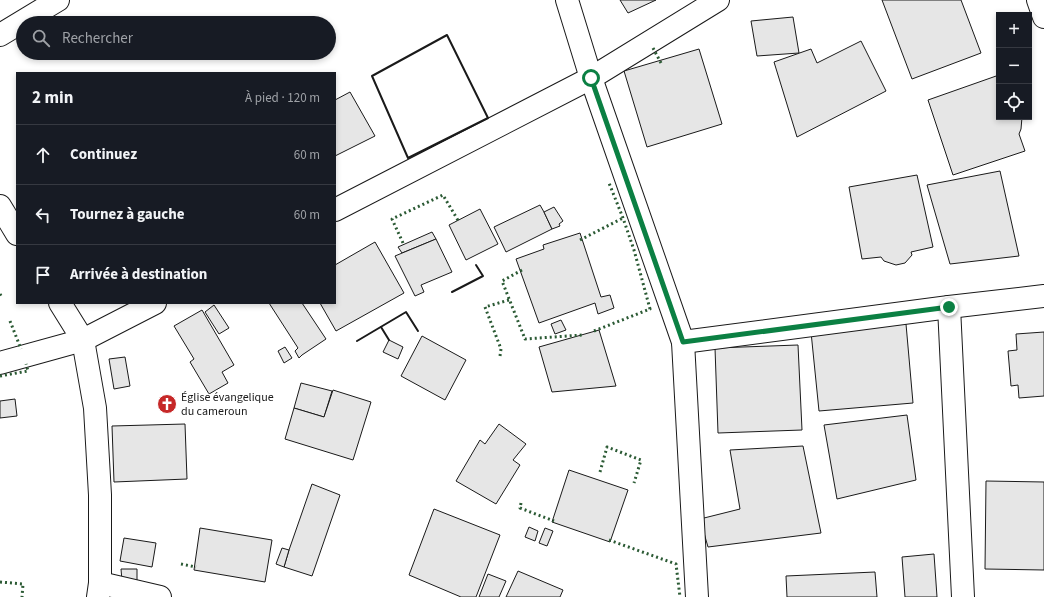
<!DOCTYPE html>
<html lang="fr">
<head>
<meta charset="utf-8">
<style>
	:root { --surface:#171b24; --page:#20242c; --text:#f1f3f6; --muted:#9ea1a6; --line:#363941 }
	body { margin:0; font-family:"Source Sans 3",sans-serif; background:var(--page); color:var(--text) }
	.controls { position:absolute; right:12px; top:12px; display:grid; overflow:hidden; border-radius:0px; box-shadow:0 2px 6px #0003 }
	.controls button { width:36px; height:36px; display:grid; place-items:center; padding:0; border:0; border-bottom:1px solid var(--line); background:var(--surface); color:var(--text); font:20px sans-serif }
	.stop { position:absolute; width:12px; height:12px; margin:-9px; border:3px solid #0b8043; border-radius:50%; background:#fff }
	.stop.end { background:#0b8043; border-color:#fff; box-shadow:0 1px 4px #0008 }
	.list { margin:0; padding:0; list-style:none }
	h2 { display:flex; justify-content:space-between; align-items:center; height:52px; margin:0; padding:0 16px; font-size:17px }
	h2 small { font-size:13px; font-weight:400; color:var(--muted) }
	.list li { display:grid; grid-template-columns:26px 1fr auto; gap:12px; align-items:center; box-sizing:border-box; height:60px; padding:0 16px; border-top:1px solid var(--line) }
	.list b { display:block; font-size:15px; white-space:nowrap }
	.list em { font-size:13px; font-style:normal; color:var(--muted) }
	.icon { flex:none; width:22px; height:22px; fill:none; stroke:currentColor; stroke-width:2; stroke-linecap:round; stroke-linejoin:round }
	.map { position:relative; flex:none; width:1044px; height:597px; overflow:hidden }
	.search { position:absolute; background:var(--surface); box-shadow:0 2px 6px #0003; left:16px; top:16px; width:320px; height:44px; display:flex; align-items:center; gap:10px; box-sizing:border-box; padding:0 14px; border-radius:22px; color:var(--muted); font-size:15px }
	.panel { position:absolute; background:var(--surface); box-shadow:0 2px 6px #0003; left:16px; top:72px; width:320px; height:232px; border-radius:0px }
	.map>svg:first-child { display:block }
</style>
</head>
<body>
<div class="map">
<svg width="1044" height="597" viewBox="0 0 1044 597">
	<rect width="100%" height="100%" fill="#fff"/>
	<g fill="#e6e6e6" stroke="#1a1a1a">
		<path d="M620,0H656L628,13Z"/>
		<path d="M882,0H961L981,53L912,79Z"/>
		<path d="M793,17L799,53L757,56L751,21Z"/>
		<path d="M861,41L886,91L797,137L774,62L811,49L817,63Z"/>
		<path d="M699,49L722,124L647,147L624,71Z"/>
		<path d="M999,75V117H1022L1021,129L1019,134L1025,151L953,175L928,100Z"/>
		<path d="M350,92L375,136L335,156V100Z"/>
		<path d="M1000,171L1019,256L950,264L927,185Z"/>
		<path d="M917,175L933,247L911,252L912,255L905,263L896,265L884,261L881,257L862,259L849,187Z"/>
		<path d="M540,205L544,212L552,229L506,252L494,227Z"/>
		<path d="M554,207L563,221L559,224L560,226L552,229L544,212Z"/>
		<path d="M480,209L498,244L466,260L449,225Z"/>
		<path d="M432,232L436,239L402,253L398,247Z"/>
		<path d="M580,233L601,297L610,295L614,308L598,314L595,303L539,323L516,259L544,249L543,245Z"/>
		<path d="M436,239L452,272L421,285L424,292L415,296L395,256Z"/>
		<path d="M375,242L404,293L336,331L320,303H335V265Z"/>
		<path d="M269,303H302L326,339L302,355L299,358L295,351L298,348Z"/>
		<path d="M214,305L229,328L219,334L205,312Z"/>
		<path d="M202,310L234,365L222,372L228,383L209,394L190,362L194,359L174,326Z"/>
		<path d="M561,320L566,330L555,334L551,324Z"/>
		<path d="M906,324L913,403L819,411L811,332Z"/>
		<path d="M599,330L616,386L552,392L539,347Z"/>
		<path d="M1044,332V396L1019,398L1018,385L1011,386L1008,351L1017,350L1016,334Z"/>
		<path d="M422,336L466,360L445,400L401,376Z"/>
		<path d="M389,340L403,347L398,359L383,352Z"/>
		<path d="M798,345L802,430L718,433L715,348Z"/>
		<path d="M285,347L292,358L284,363L278,351Z"/>
		<path d="M125,357L130,386L114,389L109,359Z"/>
		<path d="M301,383L332,391L324,417L294,408Z"/>
		<path d="M333,390L371,402L353,460L285,439L294,408L324,417Z"/>
		<path d="M15,399L17,416L0,418V401Z"/>
		<path d="M907,415L916,480L837,499L824,425Z"/>
		<path d="M185,424L187,479L114,482L112,426Z"/>
		<path d="M499,424L526,444L513,460L520,465L496,504L456,481L480,440L485,444Z"/>
		<path d="M803,446L821,533L708,547L700,519L740,509L730,450Z"/>
		<path d="M569,470L628,490L610,542L552,522Z"/>
		<path d="M986,481L1044,482V570L985,569Z"/>
		<path d="M312,484L340,495L312,576L284,567L289,550Z"/>
		<path d="M434,509L500,535L476,597H461L409,575Z"/>
		<path d="M529,527L538,531L535,541L525,537Z"/>
		<path d="M200,528L272,540L265,582L194,570Z"/>
		<path d="M545,528L553,531L547,546L539,543Z"/>
		<path d="M124,538L156,543L152,567L120,561Z"/>
		<path d="M282,548L289,550L284,567L276,564Z"/>
		<path d="M934,554L937,597H905L902,557Z"/>
		<path d="M121,569H137V581H122Z"/>
		<path d="M518,571L563,590L560,597H506Z"/>
		<path d="M875,572L877,597H787L786,576Z"/>
		<path d="M488,574L506,581L499,597H479Z"/>
	</g>
	<g fill="none" stroke-linecap="round" stroke-linejoin="round">
		<g stroke="#1a1a1a" stroke-width="24">
			<g id="street">
				<path d="M567,0L591,78L683,342L697,597"/>
				<path d="M1038,0L1044,17"/>
				<path d="M0,35L58,0"/>
				<path d="M335,210L591,78L718,0"/>
				<path d="M949,307L963,597"/>
				<path d="M683,342L949,307L1044,296"/>
				<path d="M0,363L83,340L155,303"/>
				<path d="M100,583L160,597"/>
			</g>
		</g>
		<g stroke="#1a1a1a" stroke-width="24">
			<g id="secondary">
				<path d="M0,206L17,234"/>
				<path d="M60,303L83,340L95,408L100,495V583L98,597"/>
			</g>
		</g>
		<use href="#street" stroke="#fff" stroke-width="22"/>
		<use href="#secondary" stroke="#fff" stroke-width="22"/>
		<g stroke="#2b5a34" stroke-width="3" stroke-dasharray="2 3" stroke-linecap="butt">
			<path d="M653,48L661,63"/>
			<path d="M580,240L623,218"/>
			<path d="M403,243L392,219L443,195L459,222"/>
			<path d="M522,270L502,281L525,339L582,335"/>
			<path d="M0,294L2,298"/>
			<path d="M10,321L21,349"/>
			<path d="M594,331L650,309L634,250L623,218L609,183"/>
			<path d="M500,356L501,349L485,307L509,300"/>
			<path d="M0,376L28,371L26,364"/>
			<path d="M600,472L607,447L641,460L634,483"/>
			<path d="M521,503L520,508L554,521"/>
			<path d="M609,540L676,564L680,597"/>
			<path d="M181,564L196,567"/>
			<path d="M0,582L23,584L22,597"/>
		</g>
		<g stroke="#1a1a1a" stroke-width="2">
			<path d="M447,35L488,118L408,158L372,76Z"/>
			<path d="M452,292L483,276L476,265"/>
			<path d="M381,327L389,340"/>
			<path d="M357,341L406,312L418,331"/>
		</g>
	</g>
	<g fill="none" stroke-linecap="round" stroke-linejoin="round">
		<path stroke="#0b8043" stroke-width="5" d="M591,78L683,342L949,307"/>
	</g>
	<defs>
		<g id="church-disc" transform="scale(1)"><circle r="9.5" fill="#c62828" stroke="#fff"/><path d="M-1.2-6h2.4v3.5h3.3v2.4h-3.3V6h-2.4V-.1h-3.3v-2.4h3.3Z" fill="#fff"/></g>
	</defs>
	<g fill-rule="evenodd">
		<use href="#church-disc" x="167" y="404"/>
	</g>
	<g text-anchor="middle" dominant-baseline="central" stroke-width="3" stroke-linejoin="round" paint-order="stroke">
		<g font-size="12" fill="#1a1a1a" stroke="#fff" text-anchor="start">
			<text x="181" y="397">Église évangelique<tspan x="181" dy="14">du cameroun</tspan></text>
		</g>
	</g>
</svg>
<div class="controls">
<button>+</button>
<button>−</button>
<button><svg class="icon" aria-label="locate" viewBox="0 0 24 24"><circle cx="12" cy="12" r="6"/><path d="M12 2v4M12 18v4M2 12h4M18 12h4"/></svg></button>
</div>
<div class="stop" style="left:591px;top:78px"></div>
<div class="stop end" style="left:949px;top:307px"></div>
<div class="search"><svg class="icon" aria-label="search" viewBox="0 0 24 24"><circle cx="10" cy="10" r="6"/><path d="M15 15l6 6"/></svg>Rechercher</div>
<section class="panel">
<h2>2 min<small>À pied · 120 m</small></h2>
<ul class="list">
<li><svg class="icon" aria-label="ahead" viewBox="0 0 24 24"><path d="M12 20V5M6 11l6-6 6 6"/></svg><div><b>Continuez</b></div><em>60 m</em></li>
<li><svg class="icon" aria-label="left" viewBox="0 0 24 24"><path d="M17 20v-9H6M10 6l-5 5 5 5"/></svg><div><b>Tournez à gauche</b></div><em>60 m</em></li>
<li><svg class="icon" aria-label="arrive" viewBox="0 0 24 24"><path d="M6 21V4h12l-3 4 3 4H6"/></svg><div><b>Arrivée à destination</b></div></li>
</ul>
</section>
</div>
</body>
</html>
